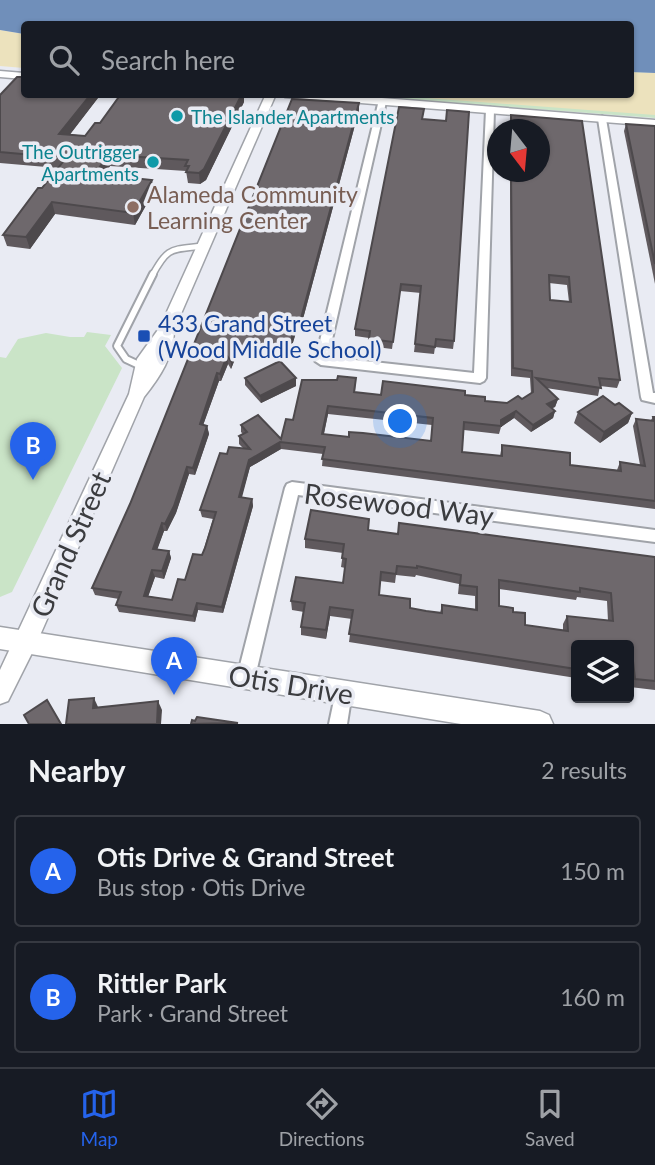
<!DOCTYPE html>
<html lang="en">
<head>
<meta charset="utf-8">
<style>
	:root { --surface:#171b24; --page:#20242c; --text:#f1f3f6; --muted:#9ea1a6; --line:#363941; --accent:#2563eb }
	body { margin:0; font-family:Lato,sans-serif; background:var(--page); color:var(--text) }
	.controls { position:absolute; right:21px; bottom:21px; display:grid; overflow:hidden; border-radius:7px; box-shadow:0 2px 5px #0004 }
	.controls button { width:63px; height:63px; display:grid; place-items:center; padding:0; border:0; border-bottom:2px solid var(--line); background:var(--surface); color:var(--text); font:35px sans-serif }
	.compass { position:absolute; left:487px; top:119px; width:63px; height:63px; border-radius:50%; background:var(--surface); box-shadow:0 2px 5px #0004; rotate:164deg }
	.you { position:absolute; left:401px; top:422px; width:24px; height:24px; margin:-18px; border:5px solid #fff; border-radius:50%; background:#1a73e8; box-shadow:0 0 0 10px #1a73e833 }
	.badge { display:grid; place-items:center; width:46px; height:46px; border-radius:50%; background:var(--accent); color:#fff; font-size:23px; font-weight:700 }
	.pin { position:absolute; translate:-50% -58px; filter:drop-shadow(0 2px 4px #0008) }
	.pin::after { content:''; position:absolute; top:37px; width:24px; height:21px; background:inherit; clip-path:polygon(0 0,100% 0,50% 100%) }
	.list { margin:0; padding:0; list-style:none }
	h2 { display:flex; justify-content:space-between; align-items:center; height:91px; margin:0; padding:0 28px; font-size:30px }
	h2 small { font-size:23px; font-weight:400; color:var(--muted) }
	.list li { display:grid; grid-template-columns:46px 1fr auto; gap:21px; align-items:center; box-sizing:border-box; height:112px; margin:0 14px 14px; padding:0 14px; border:2px solid var(--line); border-radius:7px }
	.list b { display:block; font-size:26px; white-space:nowrap }
	.list p { margin:0; font-size:23px; white-space:nowrap; color:var(--muted) }
	.list em { font-size:23px; font-style:normal; color:var(--muted) }
	.icon { flex:none; width:38px; height:38px; fill:none; stroke:currentColor; stroke-width:2; stroke-linecap:round; stroke-linejoin:round }
	.map { position:relative; flex:none; width:655px; height:724px; overflow:hidden }
	.search { position:absolute; background:var(--surface); box-shadow:0 2px 5px #0004; left:21px; right:21px; top:21px; height:77px; display:flex; align-items:center; gap:18px; box-sizing:border-box; padding:0 24px; border-radius:7px; color:var(--muted); font-size:26px }
	.sheet { height:343px; background:var(--surface) }
	nav { display:flex; justify-content:space-around; align-items:center; box-sizing:border-box; height:98px; border-top:2px solid var(--line); background:var(--surface); font-size:19px; color:var(--muted) }
	nav a { display:grid; justify-items:center; gap:4px }
	nav .on { color:var(--accent) }
	.map>svg:first-child { display:block }
</style>
</head>
<body>
<div class="map">
<svg width="655" height="724" viewBox="0 0 655 724">
	<rect width="100%" height="100%" fill="#e9ebf3"/>
	<g fill="#cae4c7">
		<path d="M631,72L655,73V118L347,95L630,94Z"/>
		<path d="M87,332L111,335L105,346L122,368L12,592L0,597V357L6,358L18,339L46,333L70,337H84Z"/>
	</g>
	<g fill="#ece2bd">
		<path d="M0,30L24,34V68L0,66Z"/>
		<path d="M631,72L655,73V115L385,95L630,94Z"/>
	</g>
	<path fill="#708fba" d="M0,0H655V73L631,72L630,24H24V34L0,30Z"/>
	<g fill="none" stroke-linecap="round" stroke-linejoin="round">
		<g stroke="#a0a3a9" stroke-width="8">
			<path id="service-far1" d="M152,276C168,246 171,250 203,246"/>
		</g>
		<g stroke="#a0a3a9" stroke-width="10">
			<path id="service" d="M141,366L126,359L117,346L153,274"/>
		</g>
		<g stroke="#a0a3a9" stroke-width="4">
			<g id="minor">
				<path d="M379,100L386,102L328,357L474,373L486,110L490,107L494,110L486,378L484,381L480,383L321,365L315,361Z"/>
				<path d="M602,116L606,119L653,393H655V403L642,400L641,397L598,119Z"/>
				<path d="M292,482L655,530V542L298,495L255,677L252,683L246,685L240,683L237,677L285,488L287,484Z"/>
				<path d="M343,683L349,686L352,692L347,724H329L337,686Z"/>
			</g>
		</g>
		<g stroke="#a0a3a9" stroke-width="3">
			<g id="tertiary">
				<path d="M0,71L24,73V79L0,77Z"/>
				<path d="M266,94H276L174,330C174,356 160,377 144,397L34,649L8,701L0,704V670L129,394L137,359L160,327Z"/>
				<path d="M280,94H332L655,120V126L285,97Z"/>
			</g>
		</g>
		<g stroke="#a0a3a9" stroke-width="3">
			<path id="secondary" d="M0,627L540,711L549,715L553,724H461L0,649Z"/>
		</g>
		<use href="#service-far1" stroke="#fff" stroke-width="5"/>
		<use href="#service" stroke="#fff" stroke-width="6"/>
		<use href="#minor" fill="#fff" fill-rule="evenodd"/>
		<use href="#tertiary" fill="#fff" fill-rule="evenodd"/>
		<use href="#secondary" fill="#fff" fill-rule="evenodd"/>
	</g>
	<g fill="#5f595d" fill-rule="evenodd">
		<path d="M101,94L70,134L85,136L100,123L244,102L206,180L200,184L188,183L186,171L110,166L104,175L154,191L135,225L55,214L30,249L7,246L3,235L58,168L0,163V95Z"/>
		<path d="M292,99L359,103V110L300,330L297,329L291,349L285,348L282,359L237,354L231,369L228,364L221,381H219L203,425L207,426L209,434L195,475L189,474L176,513L167,531H164L157,549L169,551L171,558L164,579L155,577L148,596L172,600L178,579L185,580L193,554L202,555L213,519L202,517L200,510L220,453L227,454L229,447L244,449L239,444V436L243,434L241,432V425L258,415L281,439L286,419L293,420L302,380H337L338,376L356,378L355,392L381,395L383,381L465,391V395L485,397V401L507,403L518,396L522,399L531,394L530,378L511,376L510,172H540V130H510L511,115L582,121L620,380L617,388L600,386L598,396L546,388L558,399L555,407L552,408L555,411L553,418L531,432L514,418L501,427L499,434L464,430L462,452L500,456L502,445L570,453V465L617,470L620,462L640,465L633,426L636,419L651,420L653,417H655V509L322,466L323,454L281,449L250,467L241,498L252,499L253,506L223,613L198,610L195,622L119,612L116,605L119,599L95,595L92,588L130,504ZM549,283L567,285L569,302L550,300ZM328,414L432,425L431,441L363,433L349,432V437L324,434Z"/>
		<path d="M423,119L454,341L453,349L435,347L434,354L414,352L421,293L400,291L392,349L368,346L369,338L355,336V329Z"/>
		<path d="M626,124L655,126V284L624,131Z"/>
		<path d="M245,378H296V386L261,403L245,385Z"/>
		<path d="M615,405L632,413L628,423L600,443L574,423L578,412Z"/>
		<path d="M368,530L398,534L655,557V690L630,687L629,675V645H576V678L349,642L352,619L330,616L326,639L301,635V627L304,612L292,610L291,601L343,583L345,568L341,567L343,553L305,548V539ZM396,575L415,577L416,575L459,584L458,594L475,596V609L442,605L440,613L410,608L379,595L380,581L395,583ZM499,589L576,600L577,597L607,601L608,621L567,616L563,624V630L525,625L513,612L499,606Z"/>
	</g>
	<g fill="#4d494c">
		<path d="M91,94H101L62,145L59,134Z"/>
		<path d="M242,94H244V102L206,180L200,184L199,173Z"/>
		<path d="M359,103V110L300,330V322Z"/>
		<path d="M108,155L110,166L97,186L95,174Z"/>
		<path d="M152,180L154,191L135,225L133,213Z"/>
		<path d="M52,202L55,214L30,249L26,237Z"/>
		<path d="M296,322L297,329L291,349V341Z"/>
		<path d="M285,340V348L282,359V352Z"/>
		<path d="M236,347L237,354L231,369V361Z"/>
		<path d="M227,356L228,364L221,381L220,374Z"/>
		<path d="M217,373L219,381L201,431L200,424Z"/>
		<path d="M296,378V386L261,403L260,396Z"/>
		<path d="M558,399L555,407L545,411L547,404Z"/>
		<path d="M328,406V414L322,442V434Z"/>
		<path d="M516,411L514,418L501,427V420Z"/>
		<path d="M555,411L553,418L531,432L533,425Z"/>
		<path d="M632,413L628,423L600,443L604,432Z"/>
		<path d="M207,426L209,434L195,475L193,468Z"/>
		<path d="M280,442L281,449L250,467L240,505L239,497L249,460Z"/>
		<path d="M187,467L189,474L176,513L167,531L165,524Z"/>
		<path d="M252,499L253,506L223,613L222,607Z"/>
		<path d="M162,523L164,531L155,556L153,549Z"/>
		<path d="M169,551L171,558L164,579L162,571Z"/>
		<path d="M152,570L155,577L146,603L144,596Z"/>
		<path d="M197,603L198,610L195,622L193,616Z"/>
		<path d="M330,607V616L326,639V630Z"/>
		<path d="M94,698L98,707L93,708Z"/>
		<path d="M158,701L162,710L161,724H157Z"/>
	</g>
	<g fill="#6e686c" stroke="#4d494c" stroke-width="2" fill-rule="evenodd">
		<path d="M17,77H24V94H91L59,134L85,136L95,123H100L121,94H242L204,169L199,173L186,172L189,166H185L188,160L108,155L95,174L152,180L133,213L52,202L26,237L3,235L38,188H42L66,158L0,152V95Z"/>
		<path d="M292,99L359,103L300,322H296L291,341L285,340L282,352L236,347L231,361L227,356L220,374L217,373L200,424L207,426L193,468L187,467L174,506L165,524L162,523L153,549L169,551L162,571L152,570L144,596L172,600L178,579L185,580L193,554L202,555L205,548L216,512L200,510L220,453L227,454L229,447L250,449L239,436L247,432L241,425L258,415L281,439L286,419L293,420L302,380H337L338,376L356,378L354,392L381,395L383,381L465,391V395L485,397V401L507,403L518,396L522,399L533,392L532,371L513,368L511,172H540V130H511V115L582,121L620,380L599,378L601,388L536,378L558,399L547,404L555,411L533,425L516,411L501,420V426L464,422L462,452L502,456V445L570,453V465L621,471L620,462L645,466L636,419L654,421L653,417H655V501L322,459L325,447L280,442L249,460L239,497L252,499L222,607L197,603L193,616L116,605L121,592L92,588L130,504ZM549,275L569,277L571,302L550,300ZM328,406L433,418L431,441L363,433L349,432V437L322,434Z"/>
		<path d="M399,107L424,109L422,119L446,121L447,110L469,112L454,341L436,339L435,347L415,344L421,286L401,284L393,342L369,339L370,331L355,329Z"/>
		<path d="M626,124L655,126V264Z"/>
		<path d="M280,361L296,378L260,396L245,378Z"/>
		<path d="M603,396L615,405L619,403L632,413L604,432L578,412Z"/>
		<path d="M311,510L369,519L368,530L398,534L399,523L655,557V681L635,679L632,652L629,651V645H576V669L349,634L353,610L330,607L326,630L301,627L305,603L291,601L296,577L343,583L346,559L342,558L344,544L305,539ZM397,566L417,568V566L461,575L460,585L477,587V610L442,605V613L426,611L410,608V599L379,595L381,572L396,574ZM499,580L580,592V588L611,593L613,621L567,616L568,631L525,625V613L513,612V608L499,606Z"/>
		<path d="M94,698L93,708L158,701L157,724H66L69,700Z"/>
		<path d="M47,700L61,724H29L24,715Z"/>
		<path d="M197,717L238,723L191,724L192,720L195,721Z"/>
	</g>
	<g fill="#0f9aa8" stroke="#e9ebf3" stroke-width="2.5">
		<circle cx="177" cy="116" r="7"/>
		<circle cx="153" cy="162" r="7"/>
	</g>
	<circle fill="#8d6e63" stroke="#e9ebf3" stroke-width="2.5" cx="133" cy="207" r="7"/>
	<rect fill="#1a4fb4" stroke="#e9ebf3" stroke-width="2.5" x="137" y="329" width="14" height="14" rx="3.5"/>
	<g text-anchor="middle" dominant-baseline="central" stroke-width="7" stroke-linejoin="round" paint-order="stroke">
		<g font-size="19" fill="#0d838f" stroke="#e9ebf3" text-anchor="start">
			<text x="191" y="116">The Islander Apartments</text>
			<text x="139" y="151" text-anchor="end">The Outrigger<tspan x="139" dy="22">Apartments</tspan></text>
		</g>
		<g font-size="23" fill="#785e54" stroke="#e9ebf3" text-anchor="start">
			<text x="147" y="194">Alameda Community<tspan x="147" dy="26">Learning Center</tspan></text>
		</g>
		<g font-size="23" fill="#164399" stroke="#e9ebf3" text-anchor="start">
			<text x="158" y="323">433 Grand Street<tspan x="158" dy="26">(Wood Middle School)</tspan></text>
		</g>
		<g font-size="28" fill="#3b3c3f" stroke="#e9ebf3">
			<text transform="translate(399 504) rotate(7)">Rosewood Way</text>
			<text transform="translate(70 544) rotate(-66)">Grand Street</text>
			<text transform="translate(291 684) rotate(9)">Otis Drive</text>
		</g>
	</g>
</svg>
<div class="controls">
<button><svg class="icon" aria-label="layers" viewBox="0 0 24 24"><path d="M12 4l9 5-9 5-9-5zM3 14l9 5 9-5"/></svg></button>
</div>
<svg class="compass" viewBox="-18 -18 36 36"><path d="M0-13l5 13h-10z" fill="#e53935"/><path d="M0 13l5-13h-10z" fill="#9ea1a6"/></svg>
<div class="you"></div>
<div class="pin badge" style="left:174px;top:695px">A</div>
<div class="pin badge" style="left:33px;top:480px">B</div>
<div class="search"><svg class="icon" aria-label="search" viewBox="0 0 24 24"><circle cx="10" cy="10" r="6"/><path d="M15 15l6 6"/></svg>Search here</div>
</div>
<section class="sheet">
<h2>Nearby<small>2 results</small></h2>
<ul class="list">
<li><span class="badge">A</span><div><b>Otis Drive &amp; Grand Street</b><p>Bus stop · Otis Drive</p></div><em>150 m</em></li>
<li><span class="badge">B</span><div><b>Rittler Park</b><p>Park · Grand Street</p></div><em>160 m</em></li>
</ul>
</section>
<nav>
<a class="on"><svg class="icon" aria-label="map" viewBox="0 0 24 24"><path d="M3 6l6-2 6 2 6-2v14l-6 2-6-2-6 2zM9 4v14M15 6v14"/></svg>Map</a>
<a><svg class="icon" aria-label="directions" viewBox="0 0 24 24"><path d="M12 3l9 9-9 9-9-9zM9 14v-3h6M13 9l2 2-2 2"/></svg>Directions</a>
<a><svg class="icon" aria-label="saved" viewBox="0 0 24 24"><path d="M7 4h10v16l-5-4-5 4z"/></svg>Saved</a>
</nav>
</body>
</html>
